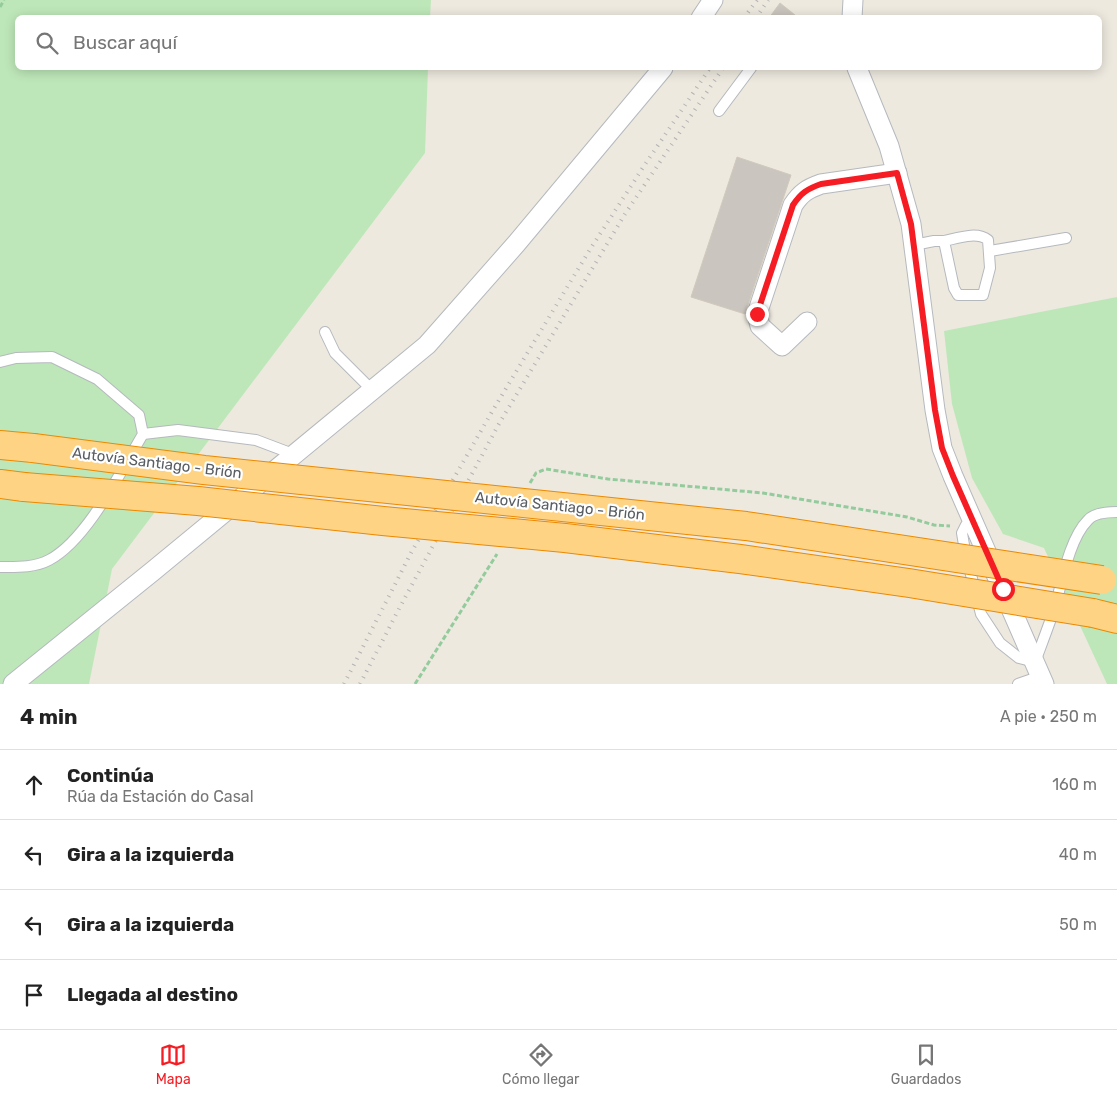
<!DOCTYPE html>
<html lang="es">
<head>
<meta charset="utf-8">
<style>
	:root { --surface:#fff; --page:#f2f2f2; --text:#222; --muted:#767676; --line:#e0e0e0; --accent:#f51d23 }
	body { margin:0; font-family:Rubik,sans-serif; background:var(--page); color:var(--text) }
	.stop { position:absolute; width:15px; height:15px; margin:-11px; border:4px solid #f51d23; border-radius:50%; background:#fff }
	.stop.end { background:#f51d23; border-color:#fff; box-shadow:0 1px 5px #0008 }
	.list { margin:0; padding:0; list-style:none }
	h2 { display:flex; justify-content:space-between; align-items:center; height:65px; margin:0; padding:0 20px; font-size:21px }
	h2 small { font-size:16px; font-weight:400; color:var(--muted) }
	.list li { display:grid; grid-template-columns:32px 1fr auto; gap:15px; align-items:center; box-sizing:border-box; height:70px; padding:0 20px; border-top:1px solid var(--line) }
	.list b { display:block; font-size:19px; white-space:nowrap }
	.list p { margin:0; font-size:16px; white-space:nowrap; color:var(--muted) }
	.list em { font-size:16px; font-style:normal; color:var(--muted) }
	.icon { flex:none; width:28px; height:28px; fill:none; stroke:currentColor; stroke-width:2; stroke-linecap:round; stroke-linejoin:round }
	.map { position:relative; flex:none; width:1117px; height:684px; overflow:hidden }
	.search { position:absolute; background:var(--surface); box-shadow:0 2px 12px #0003; left:15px; right:15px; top:15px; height:55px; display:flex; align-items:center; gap:12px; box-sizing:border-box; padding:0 18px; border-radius:8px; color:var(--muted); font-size:19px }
	.sheet { height:345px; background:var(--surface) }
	nav { display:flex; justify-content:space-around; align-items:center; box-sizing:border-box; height:70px; border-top:1px solid var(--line); background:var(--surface); font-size:14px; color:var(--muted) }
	nav a { display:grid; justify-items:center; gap:2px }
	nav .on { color:var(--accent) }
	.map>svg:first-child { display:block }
</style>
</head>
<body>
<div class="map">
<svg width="1117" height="684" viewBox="0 0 1117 684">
	<rect width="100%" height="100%" fill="#ede9df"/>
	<g fill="#bee7b9">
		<path d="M0,0H431L430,18H18V68H428L425,153L112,569L89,684H0Z"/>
		<path d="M1117,297V684H1107L1044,548L1003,534L972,478L952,404L944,331Z"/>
	</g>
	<g fill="#cac5be" stroke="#d2c9bd">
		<path d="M780,3L795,15L793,18H769Z"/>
		<path d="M737,157L791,175L745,314L691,297Z"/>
	</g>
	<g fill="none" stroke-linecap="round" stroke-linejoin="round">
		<g stroke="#b5b9be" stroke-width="12">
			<g id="lane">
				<path d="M719,111L751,68"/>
				<path d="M914,245L934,241H944L954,288L958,295H983L990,268L988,240C977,231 958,238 944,241"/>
				<path d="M990,251L1066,238"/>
				<path d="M325,332L335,353L372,390"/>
				<path d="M0,362L16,358L52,357L97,379L139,415L143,434C121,471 87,540 49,560C34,568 16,567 0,567"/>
				<path d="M143,434L178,430L256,440L293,454"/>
				<path d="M972,520L966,525L962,533L965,551L981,614L1000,643L1019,658L1035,662C1042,643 1049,625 1055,607C1062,582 1069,539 1088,520C1094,513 1108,512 1117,512"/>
				<path d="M1018,684L1041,676"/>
			</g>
		</g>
		<g stroke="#b5b9be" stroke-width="21">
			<g id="street">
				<path d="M701,18L713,0"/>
				<path d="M852,18L853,0"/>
				<path d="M857,68L889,146L911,224L935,410L942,448L953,476L1044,684"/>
				<path d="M807,322L782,346L760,326L757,314L793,205C801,193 807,189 821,184L897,173"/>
				<path d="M13,684L153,571L427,345L516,244L663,68"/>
			</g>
		</g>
		<g stroke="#ec8900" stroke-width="30">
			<g id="highway">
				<path d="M0,445L33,448"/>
				<path d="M0,484L24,487"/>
				<path d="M1093,613L1117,619"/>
			</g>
		</g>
		<g stroke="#94cb9d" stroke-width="3" stroke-dasharray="5 2.5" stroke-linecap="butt">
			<path d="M0,7L4,0"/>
			<path d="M530,483L536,473L546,469L608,479L763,493L907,517L934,525L950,526"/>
			<path d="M415,684L497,554"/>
		</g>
		<use href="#lane" stroke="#fff" stroke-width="10"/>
		<use href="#street" stroke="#fff" stroke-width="19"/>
		<use href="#highway" stroke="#ffd384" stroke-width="28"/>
		<g stroke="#b2b3b3" stroke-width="4" stroke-dasharray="1 6" stroke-linecap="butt">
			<path d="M744,18L757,0"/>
			<path d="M756,18L768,0"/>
			<path d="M344,684L412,551L493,410L589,251L642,169L710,68"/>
			<path d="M360,684L401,605L500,422L625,214L723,68"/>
		</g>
		<g stroke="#ec8900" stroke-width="30" stroke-linecap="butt">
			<g id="highway-bridge">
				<path d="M33,448L204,470L746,526L1102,580"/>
				<path d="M24,487L198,501L383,521L565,538L740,559L909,583L1093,613"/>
			</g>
		</g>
		<use href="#highway-bridge" stroke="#ffd384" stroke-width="28"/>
	</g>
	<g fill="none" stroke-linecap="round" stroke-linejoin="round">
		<path stroke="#f51d23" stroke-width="6" d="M757,314L793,205C801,193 807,189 821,184L897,173L911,224L935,410L942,448L953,476L1003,589"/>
	</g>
	<g text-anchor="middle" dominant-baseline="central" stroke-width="4.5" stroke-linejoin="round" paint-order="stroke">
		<g font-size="15" fill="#585e62" stroke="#fff">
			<text transform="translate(157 463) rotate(7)">Autovía Santiago - Brión</text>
			<text transform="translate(560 506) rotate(6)">Autovía Santiago - Brión</text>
		</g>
	</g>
</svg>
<div class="stop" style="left:1003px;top:589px"></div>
<div class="stop end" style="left:757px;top:314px"></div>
<div class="search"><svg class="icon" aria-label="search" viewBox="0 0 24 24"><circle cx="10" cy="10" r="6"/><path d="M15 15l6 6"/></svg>Buscar aquí</div>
</div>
<section class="sheet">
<h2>4 min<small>A pie · 250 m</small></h2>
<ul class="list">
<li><svg class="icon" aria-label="ahead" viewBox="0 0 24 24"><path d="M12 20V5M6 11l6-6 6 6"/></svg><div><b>Continúa</b><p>Rúa da Estación do Casal</p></div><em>160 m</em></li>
<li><svg class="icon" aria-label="left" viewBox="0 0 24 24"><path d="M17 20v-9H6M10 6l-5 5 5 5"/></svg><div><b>Gira a la izquierda</b></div><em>40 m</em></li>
<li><svg class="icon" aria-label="left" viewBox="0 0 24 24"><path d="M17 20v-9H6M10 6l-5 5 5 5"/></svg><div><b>Gira a la izquierda</b></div><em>50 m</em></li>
<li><svg class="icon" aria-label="arrive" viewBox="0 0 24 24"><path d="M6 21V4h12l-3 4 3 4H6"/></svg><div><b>Llegada al destino</b></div></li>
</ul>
</section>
<nav>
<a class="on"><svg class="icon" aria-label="map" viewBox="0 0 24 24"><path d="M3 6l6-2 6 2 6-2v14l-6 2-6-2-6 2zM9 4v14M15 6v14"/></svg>Mapa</a>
<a><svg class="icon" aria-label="directions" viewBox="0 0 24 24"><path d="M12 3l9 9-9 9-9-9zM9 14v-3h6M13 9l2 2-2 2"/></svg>Cómo llegar</a>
<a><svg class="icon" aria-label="saved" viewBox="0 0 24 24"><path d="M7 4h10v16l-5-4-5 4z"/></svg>Guardados</a>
</nav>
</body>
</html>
